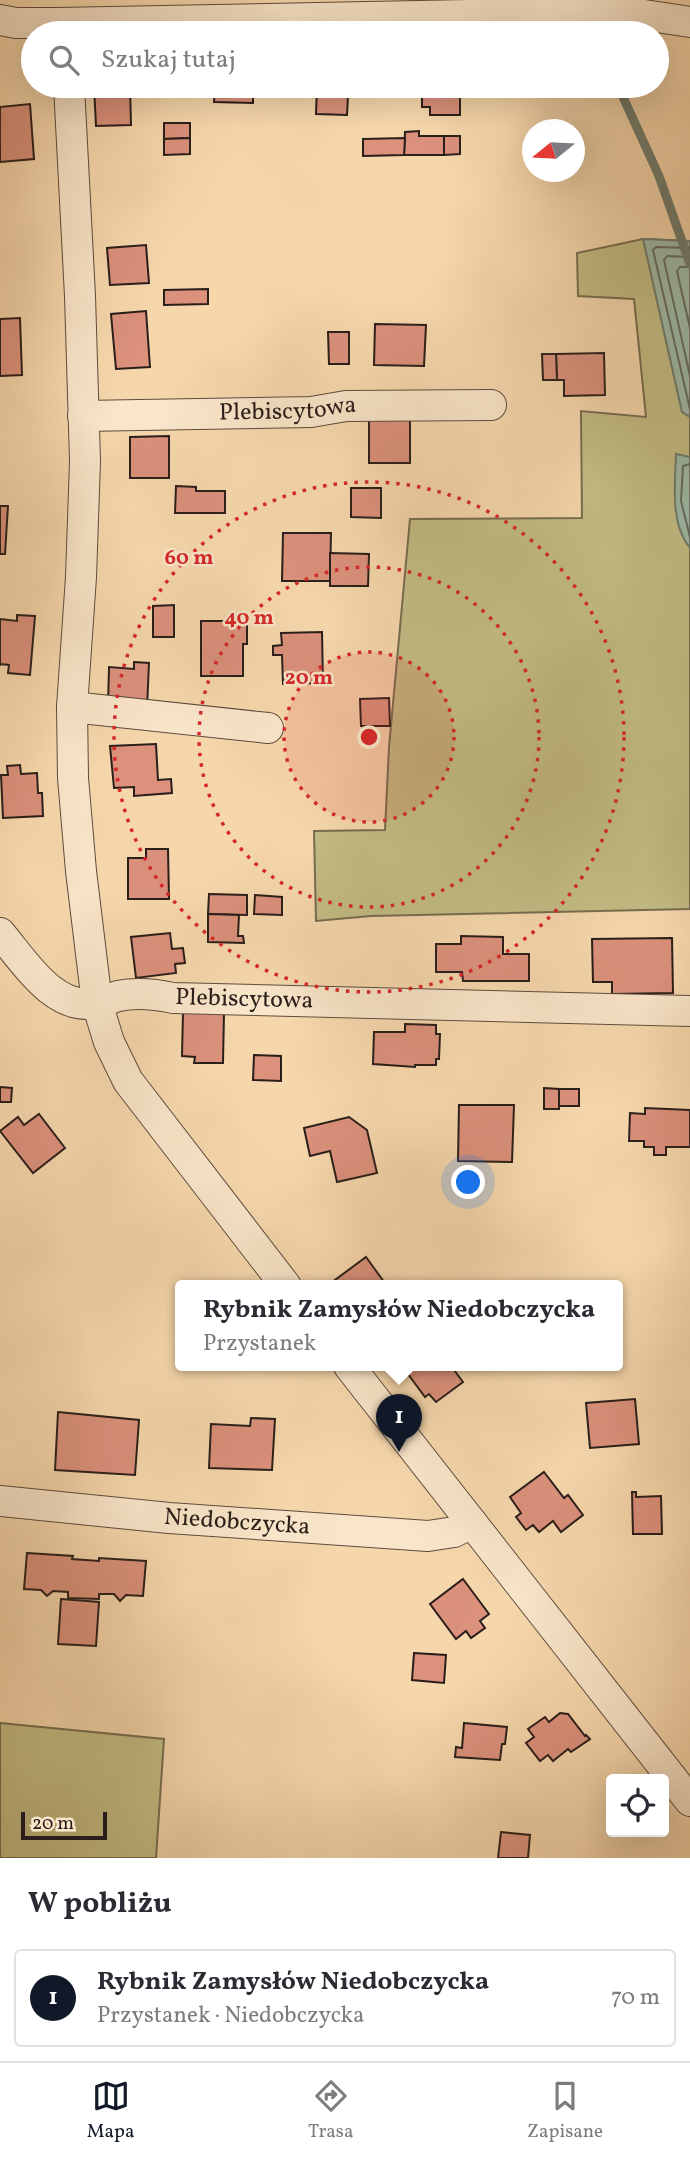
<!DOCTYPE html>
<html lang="pl">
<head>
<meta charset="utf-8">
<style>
	:root { --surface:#fff; --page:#f2f2f3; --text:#2b2b33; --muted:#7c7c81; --line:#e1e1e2; --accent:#111827 }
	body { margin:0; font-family:Vollkorn,serif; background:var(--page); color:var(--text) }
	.controls { position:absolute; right:21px; bottom:21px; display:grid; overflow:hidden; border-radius:7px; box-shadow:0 7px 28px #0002 }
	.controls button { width:63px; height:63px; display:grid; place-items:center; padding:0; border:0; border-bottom:2px solid var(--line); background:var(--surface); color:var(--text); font:35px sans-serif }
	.compass { position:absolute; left:522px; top:119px; width:63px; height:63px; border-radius:50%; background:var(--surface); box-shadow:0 7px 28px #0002; rotate:252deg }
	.scale { position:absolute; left:21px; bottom:18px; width:86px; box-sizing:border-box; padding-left:7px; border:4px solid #2a1e1a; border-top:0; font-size:19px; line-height:24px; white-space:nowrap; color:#2a1e1a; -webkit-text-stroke:5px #f9e5c9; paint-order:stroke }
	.you { position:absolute; left:469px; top:1183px; width:24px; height:24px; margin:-18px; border:5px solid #fff; border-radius:50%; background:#1a73e8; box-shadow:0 0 0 10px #1a73e833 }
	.badge { display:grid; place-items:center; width:46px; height:46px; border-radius:50%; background:var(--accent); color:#fff; font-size:23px; font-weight:700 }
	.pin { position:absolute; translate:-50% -58px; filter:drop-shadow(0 2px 4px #0008) }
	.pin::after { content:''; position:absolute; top:37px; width:24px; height:21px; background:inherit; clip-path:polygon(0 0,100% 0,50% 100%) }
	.popup { position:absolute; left:175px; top:1280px; width:448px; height:91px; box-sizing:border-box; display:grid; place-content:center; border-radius:7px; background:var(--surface); filter:drop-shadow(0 2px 5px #0005); font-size:23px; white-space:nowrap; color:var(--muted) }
	.popup b { font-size:26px; color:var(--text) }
	.popup::after { content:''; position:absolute; left:50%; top:100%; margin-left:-14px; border:14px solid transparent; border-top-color:var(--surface) }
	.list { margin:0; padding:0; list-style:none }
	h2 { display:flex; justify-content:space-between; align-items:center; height:91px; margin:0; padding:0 28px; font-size:30px }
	h2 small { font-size:23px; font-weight:400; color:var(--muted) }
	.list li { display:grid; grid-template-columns:46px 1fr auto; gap:21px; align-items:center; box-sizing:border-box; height:98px; margin:0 14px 14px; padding:0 14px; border:2px solid var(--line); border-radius:7px }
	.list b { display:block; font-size:26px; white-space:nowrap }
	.list p { margin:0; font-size:23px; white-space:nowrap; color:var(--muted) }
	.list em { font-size:23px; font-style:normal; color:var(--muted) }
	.icon { flex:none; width:38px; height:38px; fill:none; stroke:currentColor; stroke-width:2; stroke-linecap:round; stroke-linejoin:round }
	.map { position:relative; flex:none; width:690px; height:1858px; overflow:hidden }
	.search { position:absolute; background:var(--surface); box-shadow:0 7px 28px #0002; left:21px; right:21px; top:21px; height:77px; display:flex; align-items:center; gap:18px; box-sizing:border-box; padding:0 24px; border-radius:38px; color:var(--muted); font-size:26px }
	.sheet { height:203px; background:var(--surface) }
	nav { display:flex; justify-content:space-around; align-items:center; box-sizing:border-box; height:98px; border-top:2px solid var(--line); background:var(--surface); font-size:19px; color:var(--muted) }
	nav a { display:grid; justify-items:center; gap:4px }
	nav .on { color:var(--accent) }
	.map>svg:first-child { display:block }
</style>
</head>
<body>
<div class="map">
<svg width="690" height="1858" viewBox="0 0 690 1858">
	<rect width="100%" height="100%" fill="#f6d7ac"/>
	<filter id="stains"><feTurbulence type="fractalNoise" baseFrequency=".00286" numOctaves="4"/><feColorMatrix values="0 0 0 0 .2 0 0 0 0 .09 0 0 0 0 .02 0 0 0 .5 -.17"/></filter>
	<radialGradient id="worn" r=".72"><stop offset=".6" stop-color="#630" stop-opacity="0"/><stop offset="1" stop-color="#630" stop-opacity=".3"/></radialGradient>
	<g fill="#c3bc84" stroke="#766d4f" stroke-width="2">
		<path d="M643,239L690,241V909L371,916L316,921L314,831L385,830L389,747L410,519L582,518L581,411L646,417L634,299L578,296L577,253Z"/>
		<path d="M0,1723L164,1739L156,1858H0Z"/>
	</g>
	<g fill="#9dbaa7" stroke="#6f7c6f" stroke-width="2">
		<path d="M643,239L690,241V417L682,412Z"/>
		<path d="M676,454L690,457V548C670,524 675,484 676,454Z"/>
	</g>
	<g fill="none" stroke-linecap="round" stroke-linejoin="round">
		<g stroke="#646c60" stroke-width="2">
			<path d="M690,248L656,247L653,250L690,409"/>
			<path d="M690,257L667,256L664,260L690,376"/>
			<path d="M690,267H680L677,271L690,328"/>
			<path d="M690,464L683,466L681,501L690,537"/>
		</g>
		<path stroke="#6f7c6f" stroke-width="9" d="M618,86L659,176L690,264"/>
	</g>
	<g fill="#db917c" stroke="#2a1e1a" stroke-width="2">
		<path d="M94,86H130L131,125L96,126Z"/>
		<path d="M215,86H253V103L214,102Z"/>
		<path d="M317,86H343V96H348L347,115L316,114Z"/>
		<path d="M431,86H455V96H460V115H430V107H422V94H430Z"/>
		<path d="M30,104L34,159L0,162V107Z"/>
		<path d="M164,123H190V138L164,139Z"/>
		<path d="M419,131V136H444V155H404L405,132Z"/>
		<path d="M444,136H460V154L444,155Z"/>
		<path d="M190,138V154L164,155V139Z"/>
		<path d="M405,138L404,155L363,156V139Z"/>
		<path d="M146,245L149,283L110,285L107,248Z"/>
		<path d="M208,289V304L164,305V290Z"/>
		<path d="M146,311L150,367L116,369L111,314Z"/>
		<path d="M20,318L22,375L0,376V319Z"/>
		<path d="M375,324L426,325L424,366L374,365Z"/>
		<path d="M328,332H349V364H329Z"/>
		<path d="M604,353L605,395L564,396V380H557L556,354Z"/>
		<path d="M542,354H556L557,380H543Z"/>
		<rect x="369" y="413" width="41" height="50"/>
		<path d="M169,436V478H130V437Z"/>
		<path d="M176,486L196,487V491H225V513H175Z"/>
		<path d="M351,488H381V518L351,517Z"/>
		<path d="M0,506H8L5,554H0Z"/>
		<path d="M283,533H331L330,581H282Z"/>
		<path d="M330,553L369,554L368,586H330Z"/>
		<path d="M174,605V637H153V606Z"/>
		<path d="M17,615L35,616L30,675L8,673L9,665L0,664V666V619L17,621Z"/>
		<path d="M201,621H247V644H243V676H201Z"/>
		<path d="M322,632L323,683L283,684L282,655H273V646L282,645L281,633Z"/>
		<path d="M134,662L149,663L147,708L108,706L109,667L134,669Z"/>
		<path d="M389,698L390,726H361L360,699Z"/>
		<path d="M156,744L158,780L171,779L172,793L134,796V787L114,788L110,746Z"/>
		<path d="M20,765L21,774L37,773L38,793H42L43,816L3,818L1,775H8L7,766Z"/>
		<path d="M146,849H168L169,899H128V858H146Z"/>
		<path d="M209,894L247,895V915L208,914Z"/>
		<path d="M255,895L282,897V915L254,914Z"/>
		<path d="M208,914L239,915L238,936H243L244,943L208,942Z"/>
		<path d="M170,933L172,949L183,948L185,963L175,964L176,973L136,978L131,937Z"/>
		<path d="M461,936L503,937V954H529V981H463L462,972H436V944H461Z"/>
		<path d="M672,938L673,993L612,994V982H593L592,939Z"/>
		<path d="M183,1012H224L223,1063H194L195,1057L182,1056Z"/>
		<path d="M405,1024L436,1025V1034H440L439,1059H436V1065H415V1067L373,1064L374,1032H405Z"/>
		<path d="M254,1055L281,1056V1081L253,1080Z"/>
		<path d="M0,1087L12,1088L11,1102H0Z"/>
		<path d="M544,1088L559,1089V1109H544Z"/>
		<rect x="559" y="1089" width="20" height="17"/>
		<path d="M459,1105H514L512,1162L458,1161Z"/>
		<path d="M645,1108L690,1110V1147H666V1155H654V1147H644V1141H629L630,1113L645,1114Z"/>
		<path d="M39,1114L65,1148L33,1173L0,1131L18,1117L24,1125Z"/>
		<path d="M349,1117L367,1130L377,1173L337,1182L330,1151L310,1156L304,1128Z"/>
		<path d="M366,1257L387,1286H340L335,1280Z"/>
		<path d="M402,1366H451L463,1382L436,1402L429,1394L425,1397Z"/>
		<path d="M635,1399L639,1444L590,1448L586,1403Z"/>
		<path d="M58,1412L139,1420L135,1475L55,1470Z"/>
		<path d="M251,1418L275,1419L272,1470L209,1468L211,1424L250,1426Z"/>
		<path d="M544,1472L564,1498L568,1495L583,1515L561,1532L553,1521L539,1532L533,1525L526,1530L516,1517L521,1513L510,1497Z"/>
		<path d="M632,1492H636V1497L661,1496L662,1534H633Z"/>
		<path d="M27,1553L73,1556L72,1559L99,1561V1558L146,1561L143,1596L126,1595L120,1601L114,1594H99V1599L68,1598V1592L53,1591L47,1596L41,1590L24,1589Z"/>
		<path d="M463,1579L489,1614L480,1621L485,1628L471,1638L466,1631L456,1639L430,1604Z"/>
		<path d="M61,1599L99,1602L96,1646L58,1644Z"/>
		<path d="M414,1653L446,1655L444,1683L412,1680Z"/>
		<path d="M560,1713L568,1714L585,1736L586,1735L590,1739L571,1752L568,1749L553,1761L548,1755L540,1761L526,1743L534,1737L528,1729L545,1717L549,1722Z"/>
		<path d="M464,1723L507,1727L505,1744H502L500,1760L455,1757L456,1747L462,1748Z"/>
		<path d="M501,1832L530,1835L528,1858H498Z"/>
	</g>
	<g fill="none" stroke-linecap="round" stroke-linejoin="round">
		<g stroke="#5d4c3e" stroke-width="32">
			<g id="minor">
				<path d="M0,20L16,23H56L624,12L690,22"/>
				<path d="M69,86L80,296L85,461L81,577L72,707L73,778L81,871L97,1003L109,1042L128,1081L286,1286"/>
				<path id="s1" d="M83,416L311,412L346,406L491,405"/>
				<path d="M72,707L268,728"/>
				<path id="s2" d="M0,933C24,961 54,1012 97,1003C105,1002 111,998 118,996C137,992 155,994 173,998L690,1011"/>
				<path d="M349,1366L690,1801"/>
				<path id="s3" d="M0,1501L169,1518L428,1536L454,1532L472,1523"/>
			</g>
		</g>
		<use href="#minor" stroke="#f9e5c9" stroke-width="30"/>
	</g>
	<circle cx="369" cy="737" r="85" fill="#d62828" fill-opacity=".12"/>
	<g fill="none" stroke="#d62828" stroke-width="3.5" stroke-dasharray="3.5 7">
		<circle cx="369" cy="737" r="85"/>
		<circle cx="369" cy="737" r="170"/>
		<circle cx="369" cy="737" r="255"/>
	</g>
	<g text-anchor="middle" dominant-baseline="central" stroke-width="5" stroke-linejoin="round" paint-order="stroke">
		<g font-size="24" fill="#2a1e1a" stroke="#f9e5c9">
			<text stroke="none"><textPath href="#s1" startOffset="205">Plebiscytowa</textPath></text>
			<text stroke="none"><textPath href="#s2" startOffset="275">Plebiscytowa</textPath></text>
			<text stroke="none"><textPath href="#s3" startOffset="238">Niedobczycka</textPath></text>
		</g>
	</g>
	<circle cx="369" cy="737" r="10" fill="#d62828" stroke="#f9e5c9" stroke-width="3.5"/>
	<g font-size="21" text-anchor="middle" font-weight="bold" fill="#d62828" stroke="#f9e5c9" stroke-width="5" stroke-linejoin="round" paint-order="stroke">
		<text x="189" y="564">60 m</text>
		<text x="249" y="624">40 m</text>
		<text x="309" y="684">20 m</text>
	</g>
	<rect width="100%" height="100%" filter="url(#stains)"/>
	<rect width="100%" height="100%" fill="url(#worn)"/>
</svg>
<div class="controls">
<button><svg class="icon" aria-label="locate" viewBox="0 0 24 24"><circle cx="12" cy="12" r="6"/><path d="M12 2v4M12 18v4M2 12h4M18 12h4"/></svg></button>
</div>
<svg class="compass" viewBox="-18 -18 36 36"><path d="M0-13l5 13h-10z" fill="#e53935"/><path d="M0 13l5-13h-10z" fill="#7c7c81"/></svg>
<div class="scale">20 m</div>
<div class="you"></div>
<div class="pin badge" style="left:399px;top:1452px">1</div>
<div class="popup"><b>Rybnik Zamysłów Niedobczycka</b>Przystanek</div>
<div class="search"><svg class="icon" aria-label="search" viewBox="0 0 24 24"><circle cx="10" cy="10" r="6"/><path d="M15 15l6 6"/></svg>Szukaj tutaj</div>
</div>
<section class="sheet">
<h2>W pobliżu<small></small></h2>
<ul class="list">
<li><span class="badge">1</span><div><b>Rybnik Zamysłów Niedobczycka</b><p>Przystanek · Niedobczycka</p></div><em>70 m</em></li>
</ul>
</section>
<nav>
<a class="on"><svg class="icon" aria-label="map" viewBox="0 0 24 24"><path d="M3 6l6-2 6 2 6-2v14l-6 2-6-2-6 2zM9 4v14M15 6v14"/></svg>Mapa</a>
<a><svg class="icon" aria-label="directions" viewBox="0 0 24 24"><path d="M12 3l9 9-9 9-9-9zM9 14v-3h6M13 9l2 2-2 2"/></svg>Trasa</a>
<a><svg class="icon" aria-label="saved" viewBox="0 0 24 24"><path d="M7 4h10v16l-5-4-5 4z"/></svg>Zapisane</a>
</nav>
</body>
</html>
